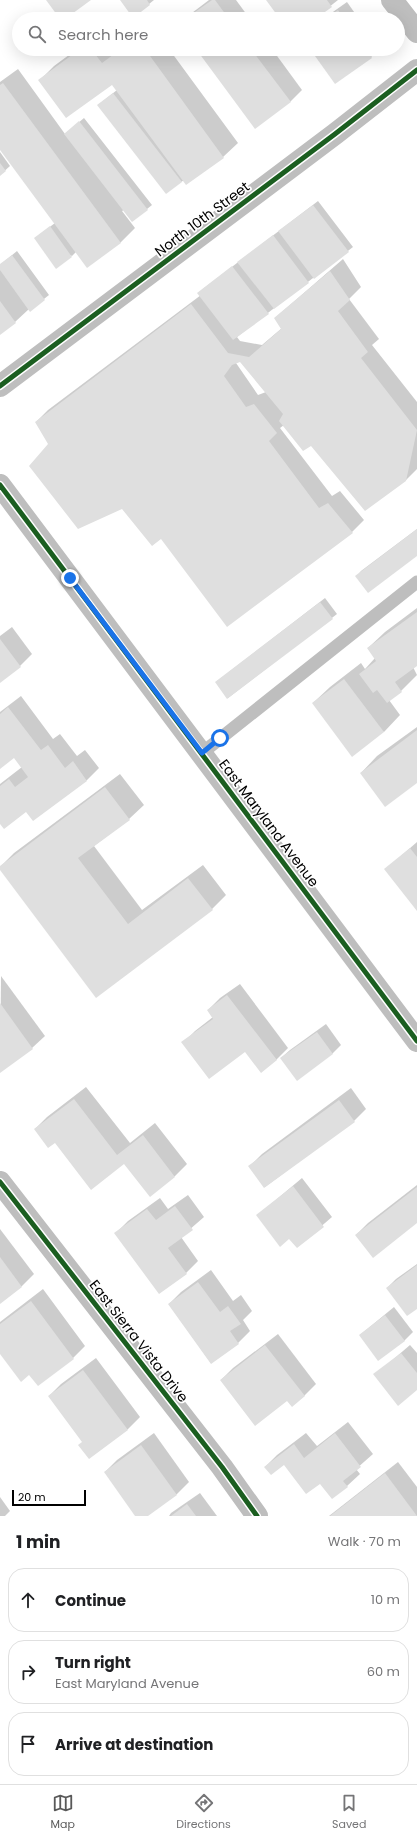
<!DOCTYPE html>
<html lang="en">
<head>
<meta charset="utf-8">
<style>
	:root { --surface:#fff; --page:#f2f2f2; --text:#202124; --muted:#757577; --line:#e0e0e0; --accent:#595959 }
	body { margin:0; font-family:Poppins,sans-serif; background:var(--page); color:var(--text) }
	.scale { position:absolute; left:12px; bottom:10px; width:74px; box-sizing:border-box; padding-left:4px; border:2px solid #000; border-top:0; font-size:11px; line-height:14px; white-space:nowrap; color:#000; -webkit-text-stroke:3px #fff; paint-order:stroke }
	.stop { position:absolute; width:12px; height:12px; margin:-9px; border:3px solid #1a73e8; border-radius:50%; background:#fff }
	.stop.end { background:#1a73e8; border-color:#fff; box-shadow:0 1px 4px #0008 }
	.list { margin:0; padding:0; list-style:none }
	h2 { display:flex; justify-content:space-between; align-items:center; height:52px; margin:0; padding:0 16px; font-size:17px }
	h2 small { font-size:13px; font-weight:400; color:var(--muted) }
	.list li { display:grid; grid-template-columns:26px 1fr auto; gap:12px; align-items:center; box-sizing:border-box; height:64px; margin:0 8px 8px; padding:0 8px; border:1px solid var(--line); border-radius:16px }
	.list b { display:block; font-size:15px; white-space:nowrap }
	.list p { margin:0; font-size:13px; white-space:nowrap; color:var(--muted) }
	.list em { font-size:13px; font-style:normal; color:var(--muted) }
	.icon { flex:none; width:22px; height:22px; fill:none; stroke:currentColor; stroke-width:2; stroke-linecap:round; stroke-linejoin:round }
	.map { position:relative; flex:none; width:417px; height:1516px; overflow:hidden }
	.search { position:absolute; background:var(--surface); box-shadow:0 4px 16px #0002; left:12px; right:12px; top:12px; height:44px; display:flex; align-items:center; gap:10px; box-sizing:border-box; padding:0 14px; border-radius:22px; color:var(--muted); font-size:15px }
	.sheet { height:268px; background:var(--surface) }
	nav { display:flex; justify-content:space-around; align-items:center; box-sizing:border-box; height:56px; border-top:1px solid var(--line); background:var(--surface); font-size:11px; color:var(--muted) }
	nav a { display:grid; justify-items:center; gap:2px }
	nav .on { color:var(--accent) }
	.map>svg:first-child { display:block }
</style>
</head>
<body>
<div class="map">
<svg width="417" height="1516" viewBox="0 0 417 1516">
	<rect width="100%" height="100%" fill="#fff"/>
	<g fill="#0003" fill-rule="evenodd">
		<path d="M121,0H154L133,17Z"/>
		<path d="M209,0H236L250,19H184Z"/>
		<path d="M267,0H338L314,19H281Z"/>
		<path d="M347,2L359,19H323Z"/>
		<path d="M77,49H169L238,143L223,157L181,182L98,105L117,90L113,83L40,80L54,66Z"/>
		<path d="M197,49H272L302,90L290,102Z"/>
		<path d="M311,49H379L371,57Z"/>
		<path d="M18,69L65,134L84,118L152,205L132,221L124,210L122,211L135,228L120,243L76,252L72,256L35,238L55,223L0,148V82Z"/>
		<path d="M0,152L10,166L0,175Z"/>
		<path d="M318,201L353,247L237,337L240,341L262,345L282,328L275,318L343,259L361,287L349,299L379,339L372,345L417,402V469L405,481L311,445L284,425L280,428L332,496L340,491L364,520L352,532L227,625L161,537L123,508L50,444L36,422L48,410L201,295L203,289ZM240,361L266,392L258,395L236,363Z"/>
		<path d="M17,251L49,295L30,310L29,309L15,322L0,333V265Z"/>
		<path d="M417,529V554L357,576L361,571Z"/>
		<path d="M325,598L337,614L228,698L216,682Z"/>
		<path d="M417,608V665L413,667L417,675L401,691L389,700L400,715L384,732L313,703L330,687L361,663L365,669L375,658L368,648L385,632Z"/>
		<path d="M12,627L32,654L20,666L0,682V636Z"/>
		<path d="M21,696L53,739L60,734L77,756L85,750L99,768L87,780L33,820L26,810L0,823V784L22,767L14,757L0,768V712Z"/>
		<path d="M417,727V782L361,773L377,756Z"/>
		<path d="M120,774L144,805L129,819L94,846L142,910L203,865L226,895L212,909L97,996L0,867L14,853Z"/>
		<path d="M417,842V910L386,869Z"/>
		<path d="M1,976L45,1036L32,1048L0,1072Z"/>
		<path d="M240,984L288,1048L276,1060L245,1050L183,1043L195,1031L213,1017L208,1010L220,998Z"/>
		<path d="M326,1024L341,1045L332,1054L281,1058L290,1050Z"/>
		<path d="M86,1087L130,1143L155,1123L187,1164L175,1176L150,1195L124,1163L55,1141L35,1129L47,1117Z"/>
		<path d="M351,1088L366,1109L354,1121L265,1187L250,1166L262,1154Z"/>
		<path d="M302,1178L332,1217L297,1247L289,1238L258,1215Z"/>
		<path d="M417,1185V1222L356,1235L368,1223Z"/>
		<path d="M188,1195L204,1217L181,1237L198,1261L186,1273L116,1233L128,1221L160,1198L168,1209Z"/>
		<path d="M0,1229L34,1274L22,1286L0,1303Z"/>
		<path d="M417,1264V1307L387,1288L396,1279Z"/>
		<path d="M211,1270L233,1301L241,1295L252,1311L243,1320L250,1331L238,1343L211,1363L169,1304L181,1292Z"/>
		<path d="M43,1289L85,1346L73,1358L38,1384L30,1374L0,1352V1322Z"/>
		<path d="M394,1307L413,1332L404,1341L360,1335Z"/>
		<path d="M278,1334L316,1384L304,1396L221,1380L233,1368Z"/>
		<path d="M410,1345L417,1353V1389L375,1375Z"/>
		<path d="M96,1358L140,1417L128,1429L89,1458L83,1442L49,1396L61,1384Z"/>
		<path d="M348,1422L373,1454L356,1469L360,1474L347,1486L320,1482L284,1464L265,1467L277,1455L306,1433L317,1446Z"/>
		<path d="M154,1433L189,1482L177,1494L146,1516H137L105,1472L117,1460Z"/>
		<path d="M398,1462L417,1487V1516H329Z"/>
		<path d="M200,1493L217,1516H169L171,1513Z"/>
		<path d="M0,1497L10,1511L5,1516H0Z"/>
	</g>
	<g fill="#dfdfdf">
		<path d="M46,0H91L65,19H60Z"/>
		<path d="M120,0H147L150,5L133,18Z"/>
		<path d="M212,0H215L229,19H185Z"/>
		<path d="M266,0H327L332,7L315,19H280Z"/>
		<path d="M338,10L344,19H325Z"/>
		<path d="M80,49H91L102,63L121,49H145L224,158L186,185L112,85L66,118L38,80Z"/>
		<path d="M196,49H251L291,102L255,129Z"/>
		<path d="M310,49H366L372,58L335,84Z"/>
		<path d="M3,83L121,243L87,268L0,150V85Z"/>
		<path d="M113,93L182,182L166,194L97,105Z"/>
		<path d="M79,121L148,210L132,222L64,134Z"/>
		<path d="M0,163L6,171L0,176Z"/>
		<path d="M313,205L349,252L314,279L278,231Z"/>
		<path d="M50,226L72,257L56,269L34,238Z"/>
		<path d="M273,235L309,283L274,309L237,262Z"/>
		<path d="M12,255L45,300L30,312L0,270V264Z"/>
		<path d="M232,266L269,314L233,340L197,293Z"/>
		<path d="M330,271L350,300L338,311L368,352L361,358L417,430L406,481L365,511L311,446L303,451L279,421L283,414L240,362L232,365L224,376L246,407L254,404L277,433L269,441L319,508L328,503L353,533L227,627L161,539L152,546L122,509L78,529L29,466L48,444L35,422L191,304L228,353L249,357L281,329L274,318Z"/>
		<path d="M0,301L16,323L0,335Z"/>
		<path d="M417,529V556L368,593L355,576Z"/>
		<path d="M320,602L333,619L227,699L215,682Z"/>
		<path d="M417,612V666L395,682L402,692L387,703L377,690L373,693L359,674L376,661L367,648Z"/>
		<path d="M0,639L21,667L0,683Z"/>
		<path d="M344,679L384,732L352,757L312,703Z"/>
		<path d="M8,707L41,750L48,745L65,768L73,761L87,781L33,821L26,812L4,829L0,824V786L9,779L15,787L28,777L14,758L0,769V714Z"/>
		<path d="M417,730V783L385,807L360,773Z"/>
		<path d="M105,787L130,820L78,858L128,924L188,878L213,910L96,998L0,870V866Z"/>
		<path d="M410,848L417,857V911L384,869Z"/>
		<path d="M227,995L277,1060L261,1073L245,1052L209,1079L181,1042L213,1019L207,1010Z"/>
		<path d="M0,1003L33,1049L0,1073Z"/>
		<path d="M317,1032L333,1054L297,1081L280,1058Z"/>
		<path d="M74,1099L117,1155L143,1135L175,1177L150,1197L124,1164L91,1190L55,1143L48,1148L34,1129Z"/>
		<path d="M339,1100L355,1122L264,1188L248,1166Z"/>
		<path d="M293,1186L324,1227L297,1248L289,1239L280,1247L256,1215Z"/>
		<path d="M417,1187V1223L373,1258L355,1235Z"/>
		<path d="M175,1206L193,1230L168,1248L187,1274L159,1294L114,1233L147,1209L156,1220Z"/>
		<path d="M0,1257L22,1287L0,1304Z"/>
		<path d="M417,1265V1309L407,1316L386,1288Z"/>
		<path d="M198,1282L220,1312L228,1306L241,1324L230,1331L239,1344L211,1364L168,1304Z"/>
		<path d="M31,1301L74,1359L38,1386L29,1375L21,1382L0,1354V1324Z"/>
		<path d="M385,1315L405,1341L378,1361L359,1335Z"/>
		<path d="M265,1345L305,1396L292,1407L287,1401L255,1426L220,1380Z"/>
		<path d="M401,1353L417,1373V1390L398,1406L373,1374Z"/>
		<path d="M83,1370L128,1430L89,1459L78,1445L82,1442L48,1396Z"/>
		<path d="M335,1433L361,1467L343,1481L348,1487L332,1499L320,1484L306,1494L284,1465L271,1475L264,1467L294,1444L304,1458Z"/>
		<path d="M141,1445L177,1495L148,1516H135L104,1472Z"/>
		<path d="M385,1473L417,1516H330Z"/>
		<path d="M187,1504L196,1516H171Z"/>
	</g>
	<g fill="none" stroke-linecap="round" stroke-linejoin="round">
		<path stroke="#bebebe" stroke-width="13" d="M202,753L417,582"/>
		<g stroke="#bebebe" stroke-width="22">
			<path d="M392,0L417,32"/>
			<path d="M0,386L335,134L417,70"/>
			<path d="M0,1182L222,1467L257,1516"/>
		</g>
		<path stroke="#bebebe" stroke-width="22" d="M0,485L417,1041"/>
		<g stroke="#fff" stroke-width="8">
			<g id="cycleway">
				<path d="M0,386L335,134L417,70"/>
				<path d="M0,485L417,1041"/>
				<path d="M0,1182L222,1467L257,1516"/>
			</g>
		</g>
		<use href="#cycleway" stroke="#1b5e20" stroke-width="5"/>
	</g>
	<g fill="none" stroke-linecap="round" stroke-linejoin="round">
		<path stroke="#1a73e8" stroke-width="5" d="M70,578L202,753L220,738"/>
	</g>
	<g text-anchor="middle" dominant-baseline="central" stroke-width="3.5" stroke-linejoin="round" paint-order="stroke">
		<g font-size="14" fill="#000" stroke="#fff">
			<text transform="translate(202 219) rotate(-37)">North 10th Street</text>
			<text transform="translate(269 823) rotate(53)">East Maryland Avenue</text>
			<text transform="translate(139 1341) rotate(52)">East Sierra Vista Drive</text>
		</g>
	</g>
</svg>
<div class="scale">20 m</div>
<div class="stop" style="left:220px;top:738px"></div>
<div class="stop end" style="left:70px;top:578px"></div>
<div class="search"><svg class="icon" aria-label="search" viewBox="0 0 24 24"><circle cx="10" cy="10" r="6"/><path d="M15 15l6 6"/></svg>Search here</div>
</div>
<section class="sheet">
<h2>1 min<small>Walk · 70 m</small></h2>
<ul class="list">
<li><svg class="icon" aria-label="ahead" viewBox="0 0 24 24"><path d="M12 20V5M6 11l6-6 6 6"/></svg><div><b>Continue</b></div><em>10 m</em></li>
<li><svg class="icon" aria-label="right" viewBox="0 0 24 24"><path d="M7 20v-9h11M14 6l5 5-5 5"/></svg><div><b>Turn right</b><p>East Maryland Avenue</p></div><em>60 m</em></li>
<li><svg class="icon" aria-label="arrive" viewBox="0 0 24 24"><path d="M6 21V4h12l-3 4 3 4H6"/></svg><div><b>Arrive at destination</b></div></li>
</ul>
</section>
<nav>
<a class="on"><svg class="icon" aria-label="map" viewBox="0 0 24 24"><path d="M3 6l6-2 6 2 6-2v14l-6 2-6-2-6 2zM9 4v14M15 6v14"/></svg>Map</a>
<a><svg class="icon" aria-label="directions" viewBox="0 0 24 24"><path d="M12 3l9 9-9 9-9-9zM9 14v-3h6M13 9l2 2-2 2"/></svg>Directions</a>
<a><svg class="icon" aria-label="saved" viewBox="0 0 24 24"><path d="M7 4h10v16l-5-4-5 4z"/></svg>Saved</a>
</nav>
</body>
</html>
